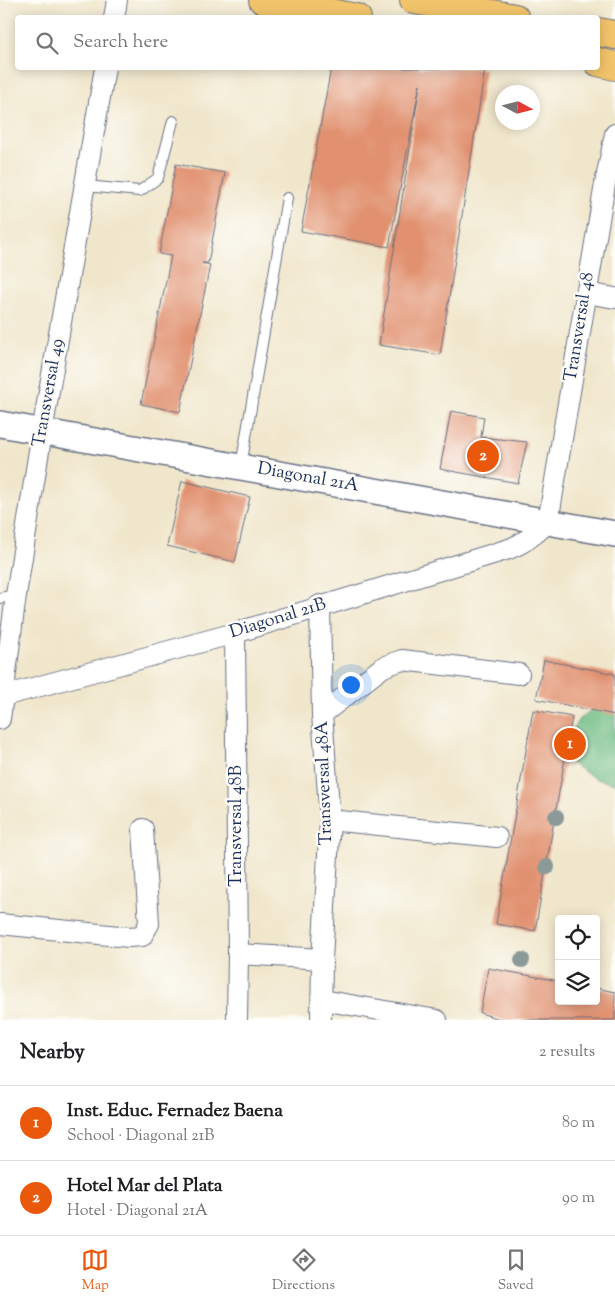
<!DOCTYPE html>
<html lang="en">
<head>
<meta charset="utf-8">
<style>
	:root { --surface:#fff; --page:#f6f6f6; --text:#202124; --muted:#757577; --line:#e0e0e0; --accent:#ea580c }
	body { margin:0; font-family:"Sorts Mill Goudy",serif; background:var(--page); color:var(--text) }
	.controls { position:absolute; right:15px; bottom:15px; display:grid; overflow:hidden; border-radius:5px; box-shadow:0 2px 12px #0003 }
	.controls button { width:45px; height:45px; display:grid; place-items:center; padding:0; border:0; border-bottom:1px solid var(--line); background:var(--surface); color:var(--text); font:25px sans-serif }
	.compass { position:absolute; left:495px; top:85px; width:45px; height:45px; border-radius:50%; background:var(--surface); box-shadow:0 2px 12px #0003; rotate:97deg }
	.you { position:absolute; left:350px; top:684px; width:18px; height:18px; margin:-12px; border:4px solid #fff; border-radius:50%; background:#1a73e8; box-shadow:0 0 0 8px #1a73e833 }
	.badge { display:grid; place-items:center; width:32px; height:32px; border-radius:50%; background:var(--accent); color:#fff; font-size:16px; font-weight:700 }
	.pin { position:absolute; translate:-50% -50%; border:2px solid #fff; box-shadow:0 1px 5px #0006 }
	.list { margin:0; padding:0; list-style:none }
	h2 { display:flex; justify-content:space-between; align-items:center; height:65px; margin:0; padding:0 20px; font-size:21px }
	h2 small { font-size:16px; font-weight:400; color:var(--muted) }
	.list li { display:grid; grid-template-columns:32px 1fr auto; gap:15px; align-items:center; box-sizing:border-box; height:75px; padding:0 20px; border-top:1px solid var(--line) }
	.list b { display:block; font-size:19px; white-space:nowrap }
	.list p { margin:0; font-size:16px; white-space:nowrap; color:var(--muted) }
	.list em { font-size:16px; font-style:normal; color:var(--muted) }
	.icon { flex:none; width:28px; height:28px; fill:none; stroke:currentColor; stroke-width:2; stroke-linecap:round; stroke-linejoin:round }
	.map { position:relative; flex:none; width:615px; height:1020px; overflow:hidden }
	.search { position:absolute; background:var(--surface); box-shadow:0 2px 12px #0003; left:15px; right:15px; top:15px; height:55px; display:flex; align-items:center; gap:12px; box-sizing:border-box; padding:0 18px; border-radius:5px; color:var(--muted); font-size:19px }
	.sheet { height:215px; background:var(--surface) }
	nav { display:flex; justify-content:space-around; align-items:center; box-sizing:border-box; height:70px; border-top:1px solid var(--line); background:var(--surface); font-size:14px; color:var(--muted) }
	nav a { display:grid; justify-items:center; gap:2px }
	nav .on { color:var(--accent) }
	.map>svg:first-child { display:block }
</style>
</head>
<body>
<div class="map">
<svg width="615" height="1020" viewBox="0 0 615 1020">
	<rect width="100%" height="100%" fill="#fdfcf7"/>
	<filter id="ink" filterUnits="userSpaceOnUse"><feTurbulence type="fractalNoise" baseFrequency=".02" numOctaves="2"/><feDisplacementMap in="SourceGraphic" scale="10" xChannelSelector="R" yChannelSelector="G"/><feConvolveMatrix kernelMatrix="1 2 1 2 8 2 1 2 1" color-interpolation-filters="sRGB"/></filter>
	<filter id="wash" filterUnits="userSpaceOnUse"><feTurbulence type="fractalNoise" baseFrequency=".0096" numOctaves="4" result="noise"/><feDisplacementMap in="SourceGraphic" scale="20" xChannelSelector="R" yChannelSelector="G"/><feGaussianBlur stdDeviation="1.12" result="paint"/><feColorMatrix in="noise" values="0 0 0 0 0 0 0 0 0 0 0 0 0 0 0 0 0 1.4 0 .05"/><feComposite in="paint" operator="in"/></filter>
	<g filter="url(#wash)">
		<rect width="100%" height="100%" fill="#f0e6cb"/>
		<path fill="#72be86" stroke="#467672" d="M615,694V784L596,779L566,760L570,736L579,719Z"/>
		<g id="blocks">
			<g fill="#e19170">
				<path d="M331,68H474L485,69L440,355L379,345L420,84L389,247L301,231Z"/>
				<path d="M176,164L225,173L208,263H202L210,265L180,412L141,404L171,256L159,254Z"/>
				<path d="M451,411L484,417L481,437L527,442L518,483L440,469Z"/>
				<path d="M182,481L250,497L235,562L167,546Z"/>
				<path d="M544,660L615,674V715L536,699Z"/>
				<path d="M533,710L572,717L535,931L496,924Z"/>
				<path d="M488,968L559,981V1001H596V988L615,992V1020H503L480,1013Z"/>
			</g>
		</g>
	</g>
	<g filter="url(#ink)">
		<use href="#blocks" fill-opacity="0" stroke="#666f84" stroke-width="1"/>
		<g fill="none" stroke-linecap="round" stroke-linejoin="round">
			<g stroke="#666f84" stroke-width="12">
				<g id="service">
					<path d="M85,186L140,191L158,178L173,121"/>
					<path d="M241,466L287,198"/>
					<path d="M0,598L16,595"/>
				</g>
			</g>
			<g stroke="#666f84" stroke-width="22">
				<g id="minor">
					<path d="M114,18L117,0"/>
					<path d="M586,293L615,298"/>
					<path d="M320,605L322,714L330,820L322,959L321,1020"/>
					<path d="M235,633L238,954L237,1020"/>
					<path d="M0,697L235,633L509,549C525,543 536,534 548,522L605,184L615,134"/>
					<path d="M322,714L383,667L402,660L519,674"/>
					<path d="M0,719L16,595L42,432L105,68"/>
					<path d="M330,820L497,837"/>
					<path d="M0,924L129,937L142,936L149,924L143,829"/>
					<path d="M238,954L322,959"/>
					<path d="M322,1000L437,1020"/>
				</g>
			</g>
			<g stroke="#666f84" stroke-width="28">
				<path id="tertiary" d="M0,424L615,534"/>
			</g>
			<g stroke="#666f84" stroke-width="30">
				<g id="primary">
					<path d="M263,0L357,18"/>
					<path d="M414,0L515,18"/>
					<path d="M598,32L615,35"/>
					<path d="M598,62L615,66"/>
				</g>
			</g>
			<use href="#service" stroke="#fff" stroke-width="10"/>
			<use href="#minor" stroke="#fff" stroke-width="20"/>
			<use href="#tertiary" stroke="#fff" stroke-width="25"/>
			<use href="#primary" stroke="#f1c36a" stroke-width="28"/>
		</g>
		<g fill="#8b9a98">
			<circle cx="556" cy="817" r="8"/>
			<circle cx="547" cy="867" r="8"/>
			<circle cx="522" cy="960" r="8"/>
		</g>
	</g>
	<g text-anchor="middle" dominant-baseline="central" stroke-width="5" stroke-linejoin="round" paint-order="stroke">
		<g font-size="18" fill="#1b2f5e" stroke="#fdfcf7">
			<text transform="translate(580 327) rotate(-81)">Transversal 48</text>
			<text transform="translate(49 393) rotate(-80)">Transversal 49</text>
			<text transform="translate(308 478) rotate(10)">Diagonal 21A</text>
			<text transform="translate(278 619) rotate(-17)">Diagonal 21B</text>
			<text transform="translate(325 783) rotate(-92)">Transversal 48A</text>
			<text transform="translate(237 826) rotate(-90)">Transversal 48B</text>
		</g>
	</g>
</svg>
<div class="controls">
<button><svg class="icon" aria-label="locate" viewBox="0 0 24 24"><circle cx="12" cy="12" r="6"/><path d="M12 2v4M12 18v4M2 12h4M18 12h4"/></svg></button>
<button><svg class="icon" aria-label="layers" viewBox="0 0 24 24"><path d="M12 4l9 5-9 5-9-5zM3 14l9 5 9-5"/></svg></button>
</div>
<svg class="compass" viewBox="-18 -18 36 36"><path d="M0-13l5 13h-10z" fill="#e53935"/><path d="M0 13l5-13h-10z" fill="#757577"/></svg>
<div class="you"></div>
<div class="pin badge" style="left:570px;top:744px">1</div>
<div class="pin badge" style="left:483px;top:456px">2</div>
<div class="search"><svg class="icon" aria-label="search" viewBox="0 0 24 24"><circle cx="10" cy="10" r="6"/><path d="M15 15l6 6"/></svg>Search here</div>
</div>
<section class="sheet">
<h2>Nearby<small>2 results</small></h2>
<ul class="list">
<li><span class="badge">1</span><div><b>Inst. Educ. Fernadez Baena</b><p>School · Diagonal 21B</p></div><em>80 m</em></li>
<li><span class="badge">2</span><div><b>Hotel Mar del Plata</b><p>Hotel · Diagonal 21A</p></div><em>90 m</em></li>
</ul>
</section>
<nav>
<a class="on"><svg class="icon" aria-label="map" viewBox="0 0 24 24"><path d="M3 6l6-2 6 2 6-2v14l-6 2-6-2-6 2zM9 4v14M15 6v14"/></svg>Map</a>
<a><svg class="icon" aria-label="directions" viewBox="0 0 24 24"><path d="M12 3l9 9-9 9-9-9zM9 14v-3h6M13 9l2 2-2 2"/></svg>Directions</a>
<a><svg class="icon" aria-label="saved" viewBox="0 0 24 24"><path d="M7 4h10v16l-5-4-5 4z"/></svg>Saved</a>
</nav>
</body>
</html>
